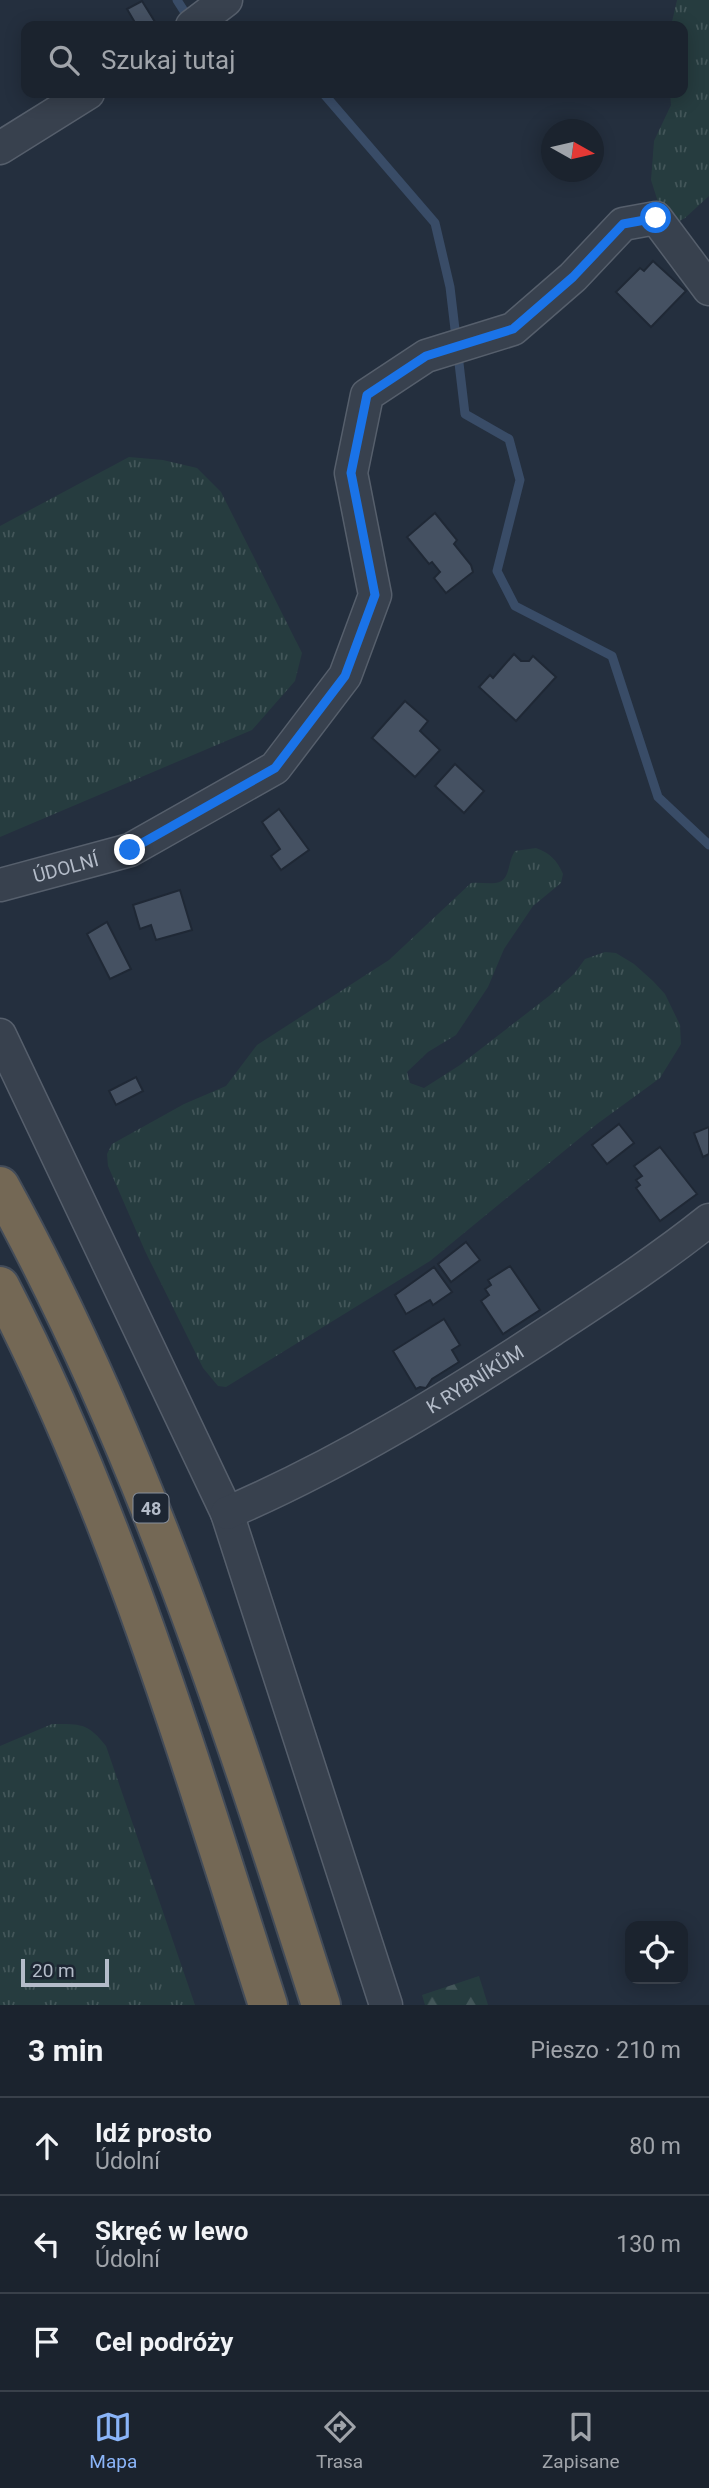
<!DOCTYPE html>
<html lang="pl">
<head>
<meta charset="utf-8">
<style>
	:root { --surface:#1b232e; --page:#242b36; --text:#f1f3f6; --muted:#a0a4aa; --line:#39404a; --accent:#8ab4f8 }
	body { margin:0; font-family:Roboto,sans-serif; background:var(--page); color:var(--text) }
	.controls { position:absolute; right:21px; bottom:21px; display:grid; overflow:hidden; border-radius:14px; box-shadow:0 4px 18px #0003 }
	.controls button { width:63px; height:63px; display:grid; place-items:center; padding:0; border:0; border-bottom:2px solid var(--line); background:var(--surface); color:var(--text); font:35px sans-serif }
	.compass { position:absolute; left:541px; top:119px; width:63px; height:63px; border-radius:50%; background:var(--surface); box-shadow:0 4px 18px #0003; rotate:98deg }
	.scale { position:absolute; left:21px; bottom:18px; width:88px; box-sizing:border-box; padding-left:7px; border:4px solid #b4bcc9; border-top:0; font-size:19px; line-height:24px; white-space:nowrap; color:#b4bcc9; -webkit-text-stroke:5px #1d2633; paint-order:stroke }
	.stop { position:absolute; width:21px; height:21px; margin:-16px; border:5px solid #1a73e8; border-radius:50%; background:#fff }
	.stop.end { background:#1a73e8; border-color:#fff; box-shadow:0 2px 7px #0008 }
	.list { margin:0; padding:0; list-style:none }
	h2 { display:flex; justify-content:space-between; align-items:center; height:91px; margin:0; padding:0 28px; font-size:30px }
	h2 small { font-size:23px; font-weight:400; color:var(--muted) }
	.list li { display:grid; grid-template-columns:46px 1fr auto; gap:21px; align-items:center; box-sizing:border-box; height:98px; padding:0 28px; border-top:2px solid var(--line) }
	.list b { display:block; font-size:26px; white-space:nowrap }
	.list p { margin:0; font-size:23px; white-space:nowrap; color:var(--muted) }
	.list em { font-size:23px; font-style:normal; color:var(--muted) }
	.icon { flex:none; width:38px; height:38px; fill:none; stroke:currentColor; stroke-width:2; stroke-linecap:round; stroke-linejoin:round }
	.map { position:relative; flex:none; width:709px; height:2005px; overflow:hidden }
	.search { position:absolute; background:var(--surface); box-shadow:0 4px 18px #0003; left:21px; right:21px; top:21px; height:77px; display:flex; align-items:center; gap:18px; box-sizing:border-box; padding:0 24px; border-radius:14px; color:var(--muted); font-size:26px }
	.sheet { height:385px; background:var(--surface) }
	nav { display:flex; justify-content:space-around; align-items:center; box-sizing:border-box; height:98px; border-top:2px solid var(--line); background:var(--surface); font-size:19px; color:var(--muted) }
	nav a { display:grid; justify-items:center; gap:4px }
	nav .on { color:var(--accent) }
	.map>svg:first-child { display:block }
</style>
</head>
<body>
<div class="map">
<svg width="709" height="2005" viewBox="0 0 709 2005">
	<defs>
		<pattern id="grass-tufts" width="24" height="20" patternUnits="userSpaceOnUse" patternTransform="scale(1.75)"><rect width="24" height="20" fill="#263c3f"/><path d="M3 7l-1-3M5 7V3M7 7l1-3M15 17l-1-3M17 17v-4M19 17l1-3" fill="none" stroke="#435659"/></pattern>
		<pattern id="forest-firs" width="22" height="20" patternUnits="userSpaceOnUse" patternTransform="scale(1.75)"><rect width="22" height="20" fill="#263c3f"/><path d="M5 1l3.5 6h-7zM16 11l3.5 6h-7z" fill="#435659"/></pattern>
	</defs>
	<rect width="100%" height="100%" fill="#242f3e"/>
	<g fill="url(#grass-tufts)">
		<path d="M677,0H709V196L685,218L674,224L658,202L651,180L654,141L671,105L670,93H683V26H671Z"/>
		<path d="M129,457L163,460L197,468L221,492L302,653L295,681L252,730L0,837V526Z"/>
		<path d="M536,848C550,853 557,860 563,874L561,883L533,906L504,949L488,987L456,1035L428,1052L407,1072L410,1083L424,1088L460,1065L549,996L574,974L585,959L605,952L616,953L634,964L653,981L665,994L680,1025L681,1044L660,1078L597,1124L430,1261L226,1387L218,1386L203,1368L145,1251L108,1166L107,1154L112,1144L184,1104L226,1086L257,1045L389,960L471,883C479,882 487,884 495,883C511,882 507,862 515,851Z"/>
		<path d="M52,1724C81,1724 88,1723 106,1746L195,2005H0V1746Z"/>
	</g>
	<path fill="url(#forest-firs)" d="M479,1976L488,2005H425L422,1995Z"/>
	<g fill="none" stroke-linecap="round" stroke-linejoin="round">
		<g stroke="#394c67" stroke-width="9">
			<path d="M177,0L191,22"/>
			<path d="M323,93L435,223L450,287L465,414L509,439L520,480L497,571L515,606L612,656L658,797L709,845"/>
		</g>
	</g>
	<g fill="#455162" stroke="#1f2835" stroke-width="2">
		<path d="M142,1L155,22L148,26H137L127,9Z"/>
		<path d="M653,261L686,291L651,327L616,292L640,268L644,271Z"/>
		<path d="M435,513L457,540L454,544L471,565L473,572L446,593L434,578L440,572L432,562L429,564L407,537Z"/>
		<path d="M514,654L521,661H529L533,656L556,677L516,721L479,687L490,675L493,678Z"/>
		<path d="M405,701L428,721L420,731L440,750L415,777L372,738Z"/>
		<path d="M455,764L484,791L464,813L435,786Z"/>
		<path d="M279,809L309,850L281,870L271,856L280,849L262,822Z"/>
		<path d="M180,890L192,930L156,940L151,925L140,929L133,905Z"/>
		<path d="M107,922L131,969L110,979L87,934Z"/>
		<path d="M136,1077L143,1091L116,1105L109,1091Z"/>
		<path d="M619,1124L634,1143L607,1164L592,1145Z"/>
		<path d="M709,1127V1154L703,1157L694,1133Z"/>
		<path d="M660,1147L697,1194L660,1221L636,1188L640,1185L636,1180L642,1176L634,1166Z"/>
		<path d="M466,1242L480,1260L451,1282L438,1264Z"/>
		<path d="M510,1266L540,1310L503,1334L481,1301L489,1295L485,1289L491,1285L488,1280Z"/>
		<path d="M434,1267L452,1292L433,1305L430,1300L406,1314L395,1295Z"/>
		<path d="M444,1319L460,1345L452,1350L459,1362L432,1379L426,1388L420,1387L416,1389L393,1351Z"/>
	</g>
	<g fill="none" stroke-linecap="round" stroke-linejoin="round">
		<g stroke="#565f6c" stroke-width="35">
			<g id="street">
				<path d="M192,26L226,0"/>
				<path d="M0,148L88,93"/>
				<path id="s1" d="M0,885L130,850L275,768L345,676L375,595L351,473L367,395L426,356L513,329L573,277L623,224L656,218L709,289"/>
				<path d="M0,1035L227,1513L386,2005"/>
				<path id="s2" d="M227,1513C341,1464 448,1398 552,1330C605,1295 659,1260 709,1220"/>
			</g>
		</g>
		<g stroke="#434c59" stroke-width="42">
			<g id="highway">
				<path d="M0,1186C142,1444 232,1725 321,2005"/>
				<path d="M0,1286C118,1514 190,1762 268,2005"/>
			</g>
		</g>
		<use href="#street" stroke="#38414e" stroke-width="32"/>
		<use href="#highway" stroke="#746855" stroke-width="38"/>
	</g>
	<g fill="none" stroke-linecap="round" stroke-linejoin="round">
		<path stroke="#1a73e8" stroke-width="9" d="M130,850L275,768L345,676L375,595L351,473L367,395L426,356L513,329L573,277L623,224L656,218"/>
	</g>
	<g text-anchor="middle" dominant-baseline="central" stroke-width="5" stroke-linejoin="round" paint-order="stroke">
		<rect fill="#1d2633" stroke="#878f9c" stroke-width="2" x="133.5" y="1493.5" width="35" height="29" rx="5"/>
		<g font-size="18" font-weight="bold" fill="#b4bcc9">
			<text x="151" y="1508">48</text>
		</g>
		<g font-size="19" fill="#b4bcc9" stroke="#1d2633">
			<text stroke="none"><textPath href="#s1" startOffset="68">ÚDOLNÍ</textPath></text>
			<text stroke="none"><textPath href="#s2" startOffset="282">K RYBNÍKŮM</textPath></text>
		</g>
	</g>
</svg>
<div class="controls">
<button><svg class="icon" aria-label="locate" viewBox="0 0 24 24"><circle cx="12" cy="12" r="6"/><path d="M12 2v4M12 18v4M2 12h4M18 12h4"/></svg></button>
</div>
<svg class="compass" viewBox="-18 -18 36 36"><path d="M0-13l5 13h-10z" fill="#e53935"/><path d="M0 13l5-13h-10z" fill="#a0a4aa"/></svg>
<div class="scale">20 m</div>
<div class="stop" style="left:656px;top:218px"></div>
<div class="stop end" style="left:130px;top:850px"></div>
<div class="search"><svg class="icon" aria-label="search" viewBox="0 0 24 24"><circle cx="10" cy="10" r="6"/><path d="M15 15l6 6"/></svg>Szukaj tutaj</div>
</div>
<section class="sheet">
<h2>3 min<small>Pieszo · 210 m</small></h2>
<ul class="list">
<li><svg class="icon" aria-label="ahead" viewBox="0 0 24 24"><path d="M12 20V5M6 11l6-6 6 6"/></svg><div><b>Idź prosto</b><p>Údolní</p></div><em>80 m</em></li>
<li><svg class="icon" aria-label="left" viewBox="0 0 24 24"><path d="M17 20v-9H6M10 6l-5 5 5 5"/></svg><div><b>Skręć w lewo</b><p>Údolní</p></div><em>130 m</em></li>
<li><svg class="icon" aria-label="arrive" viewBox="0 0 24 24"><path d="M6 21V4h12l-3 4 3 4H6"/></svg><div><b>Cel podróży</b></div></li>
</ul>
</section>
<nav>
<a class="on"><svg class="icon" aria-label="map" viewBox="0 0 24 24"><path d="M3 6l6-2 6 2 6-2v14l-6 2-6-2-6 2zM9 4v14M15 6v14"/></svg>Mapa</a>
<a><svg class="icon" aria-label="directions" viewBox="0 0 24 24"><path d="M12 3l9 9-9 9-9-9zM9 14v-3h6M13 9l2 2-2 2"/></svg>Trasa</a>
<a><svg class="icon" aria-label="saved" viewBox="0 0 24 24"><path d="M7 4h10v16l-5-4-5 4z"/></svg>Zapisane</a>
</nav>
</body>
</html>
